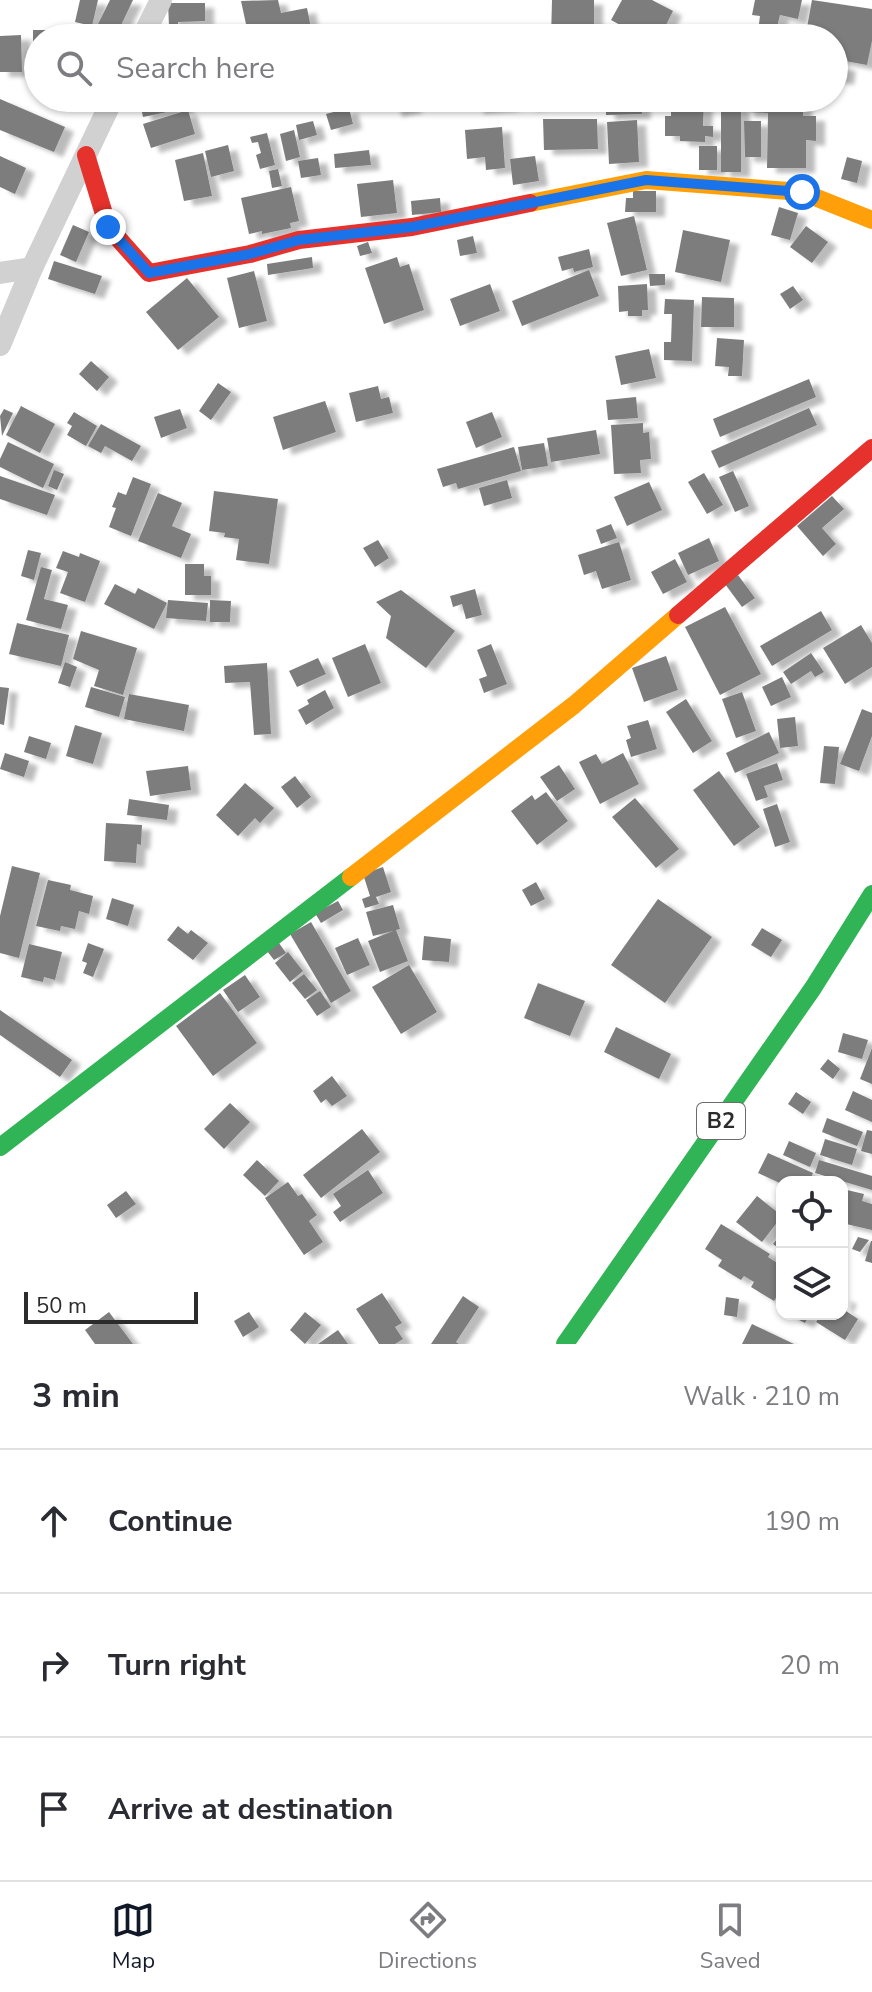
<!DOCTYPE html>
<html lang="en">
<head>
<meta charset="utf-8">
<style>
	:root { --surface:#fff; --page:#f2f2f3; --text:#2b2b33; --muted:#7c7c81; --line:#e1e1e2; --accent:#111827 }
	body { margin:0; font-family:"Nunito Sans",sans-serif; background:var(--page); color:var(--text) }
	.controls { position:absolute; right:24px; bottom:24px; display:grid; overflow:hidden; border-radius:16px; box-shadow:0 2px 6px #0004 }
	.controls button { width:72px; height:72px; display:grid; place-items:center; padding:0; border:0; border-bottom:2px solid var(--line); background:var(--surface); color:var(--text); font:40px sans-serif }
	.scale { position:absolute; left:24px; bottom:20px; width:174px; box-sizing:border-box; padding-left:8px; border:4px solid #2c2c2c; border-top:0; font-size:22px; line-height:28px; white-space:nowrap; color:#2c2c2c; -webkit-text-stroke:6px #fff; paint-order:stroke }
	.stop { position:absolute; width:24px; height:24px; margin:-18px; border:6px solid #1a73e8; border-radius:50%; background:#fff }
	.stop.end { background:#1a73e8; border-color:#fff; box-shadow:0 2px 8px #0008 }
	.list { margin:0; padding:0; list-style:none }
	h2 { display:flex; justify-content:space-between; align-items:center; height:104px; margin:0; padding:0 32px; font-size:34px }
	h2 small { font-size:26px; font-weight:400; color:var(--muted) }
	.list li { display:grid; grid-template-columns:52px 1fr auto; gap:24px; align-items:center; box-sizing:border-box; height:144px; padding:0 32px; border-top:2px solid var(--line) }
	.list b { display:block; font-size:30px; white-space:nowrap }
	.list em { font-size:26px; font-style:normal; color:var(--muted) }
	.icon { flex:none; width:44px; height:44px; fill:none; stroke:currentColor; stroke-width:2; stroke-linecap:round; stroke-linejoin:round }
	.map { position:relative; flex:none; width:872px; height:1344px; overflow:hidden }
	.search { position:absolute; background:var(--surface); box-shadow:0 2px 6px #0004; left:24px; right:24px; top:24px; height:88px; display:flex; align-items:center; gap:20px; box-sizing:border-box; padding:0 28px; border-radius:44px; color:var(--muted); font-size:30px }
	.sheet { height:536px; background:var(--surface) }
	nav { display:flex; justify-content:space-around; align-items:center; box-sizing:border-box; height:112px; border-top:2px solid var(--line); background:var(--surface); font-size:22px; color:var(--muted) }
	nav a { display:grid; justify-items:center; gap:4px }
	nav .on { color:var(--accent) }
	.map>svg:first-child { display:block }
</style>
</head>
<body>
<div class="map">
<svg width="872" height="1344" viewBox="0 0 872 1344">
	<defs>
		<filter id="shadow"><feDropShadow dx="9" dy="5" stdDeviation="2" flood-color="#0004"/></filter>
	</defs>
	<rect width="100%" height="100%" fill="#fff"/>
	<g fill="#7d7d7d" filter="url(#shadow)">
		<path d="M80,0H98L92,26L75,22Z"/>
		<path d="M110,0H133L115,38H103L93,34Z"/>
		<path d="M278,0L281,13L307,8L313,38H267V36L249,38L241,1Z"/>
		<path d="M552,0H594V25L613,26V38H551Z"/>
		<path d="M622,0H652L673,11L664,29L656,25L649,38H628L618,33L622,26L611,20Z"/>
		<path d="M755,0H802L798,19L780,15L777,27L759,24L760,16L752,15Z"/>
		<path d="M812,0L872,9V41L867,65L834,59V38H805Z"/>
		<path d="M168,3H205V21L178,22V26H169Z"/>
		<path d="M446,24L449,38H386V37Z"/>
		<path d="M502,26L503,38H468L467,29Z"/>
		<path d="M33,30H60V38H38V50H33Z"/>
		<path d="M21,35L22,72H0V36Z"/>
		<path d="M834,64L847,66L845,80L834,78Z"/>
		<path d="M152,98H183L186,108L143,117L140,103Z"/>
		<path d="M390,98H411L413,108L393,112Z"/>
		<path d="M474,98H509L510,106L475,109Z"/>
		<path d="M527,98H557V101L528,106Z"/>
		<path d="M671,98H704L703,126H713V137L705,136V142L680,141V136H665V116H671Z"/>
		<path d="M745,98L803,99V116H816V141L806,140V168H767L768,113L745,112Z"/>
		<path d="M0,99L65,127L54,152L0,130Z"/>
		<path d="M641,99L642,114L606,115V101Z"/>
		<rect x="721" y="99" width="20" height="73"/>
		<path d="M349,108L353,124L331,130L326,114Z"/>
		<path d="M188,110L195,134L151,148L143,124Z"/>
		<path d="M543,119H597L598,149L544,150Z"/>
		<path d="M637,120L639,162L609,164L607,122Z"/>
		<path d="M313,121L317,135L299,140L296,125Z"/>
		<path d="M744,121H761V157H745Z"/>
		<path d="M502,127L505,168L486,170L485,157L467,159L465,130Z"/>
		<path d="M294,130L300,157L286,161L280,134Z"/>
		<path d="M267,133L275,165L260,169L256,155L261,153L258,142L252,143L250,137Z"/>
		<path d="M228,145L234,171L211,177L205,151Z"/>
		<rect x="699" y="146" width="18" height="24"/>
		<path d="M369,150L371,165L335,168L334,154Z"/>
		<path d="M203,153L212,196L184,201L175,160Z"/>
		<path d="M0,156L26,168L15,194L0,187Z"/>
		<path d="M535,156L539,181L513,185L510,159Z"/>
		<path d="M847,157L862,161L857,183L841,179Z"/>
		<path d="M318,158L321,175L301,178L298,161Z"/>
		<path d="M278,169L282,186L272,188L269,171Z"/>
		<path d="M393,180L397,213L361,217L357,184Z"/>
		<path d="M291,187L299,221L290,223L291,228L262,234V231L249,234L241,198Z"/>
		<path d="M633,191H656V212H625L626,198H633Z"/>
		<path d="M440,198L441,212L412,215L411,201Z"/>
		<path d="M779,207L798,213L790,240L771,235Z"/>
		<path d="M634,216L647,270L621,276L607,223Z"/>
		<path d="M73,225L89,232L76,262L60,255Z"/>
		<path d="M806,226L828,242L812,263L790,247Z"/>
		<path d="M683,230L730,240L721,282L675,272Z"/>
		<path d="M473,236L477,253L460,256L457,240Z"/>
		<path d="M368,242L372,253L360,256L357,246Z"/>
		<path d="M589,249L593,267L574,272L573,268L562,271L558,257Z"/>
		<path d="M312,257L313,268L268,275L267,264Z"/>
		<path d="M397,257L400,267L409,264L424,310L384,324L365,268Z"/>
		<path d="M54,261L102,276L95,294L48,279Z"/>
		<path d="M589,270L599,296L522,326L512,301Z"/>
		<path d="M254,271L267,321L239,328L227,278Z"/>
		<path d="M649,274H665V285L650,286Z"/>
		<path d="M187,278L219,317L178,350L146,312Z"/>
		<path d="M490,284L500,311L460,326L450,299Z"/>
		<path d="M647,284L648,310H642V316H628V311L619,312L618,286Z"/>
		<path d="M793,286L803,300L790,309L780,294Z"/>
		<path d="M702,297L734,298V327H701Z"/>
		<path d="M665,299L694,300L692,361L664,360V342H671L672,314H664Z"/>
		<path d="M717,338L744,340L742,376H728L729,367L715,366Z"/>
		<path d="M649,349L656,378L621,385L615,356Z"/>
		<path d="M91,361L109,377L97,391L79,374Z"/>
		<path d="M809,379L816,397L720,437L713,419Z"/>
		<path d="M218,383L231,392L211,420L199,411Z"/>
		<path d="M378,386L381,399L389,397L393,413L356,422L349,393Z"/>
		<path d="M636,397L638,418L608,420L606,400Z"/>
		<path d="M325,401L336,432L283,450L273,417Z"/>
		<path d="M21,406L55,424L40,453L6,435Z"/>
		<path d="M809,408L817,425L719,468L711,451Z"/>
		<path d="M4,409L13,413L2,436L0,416Z"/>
		<path d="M180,409L187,428L161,438L154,417Z"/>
		<path d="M74,412L97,426L86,446L67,435L72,426L67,423Z"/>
		<path d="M492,412L502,437L476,448L466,422Z"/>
		<path d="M643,423V433L649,432L651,459L640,460L641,473L614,474L611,425Z"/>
		<path d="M101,424L141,446L132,461L105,446L101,453L88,446Z"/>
		<path d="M596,430L600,454L551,462L547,438Z"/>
		<path d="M8,442L54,464L43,488L0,467V459Z"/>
		<path d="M544,443L548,466L522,470L518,447Z"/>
		<path d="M514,447L521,471L458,489L456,483L443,487L437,469Z"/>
		<path d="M54,470L64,474L57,490L48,486Z"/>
		<path d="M733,471L749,506L735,512L719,477Z"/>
		<path d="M704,473L723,505L707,514L688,482Z"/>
		<path d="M0,476L55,495L47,515L0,499Z"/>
		<path d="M133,477L151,484L131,536L109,527L116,508L112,507L118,492L126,495Z"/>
		<path d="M507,480L512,498L484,506L479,488Z"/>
		<path d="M649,482L662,510L627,526L614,497Z"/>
		<path d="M214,491L278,499L269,564L236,560L239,539L224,537L225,533L209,531Z"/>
		<path d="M158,493L182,503L172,526L191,534L181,558L138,541Z"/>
		<path d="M832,496L844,509L822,528L836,544L823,556L797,526Z"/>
		<path d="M611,524L617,538L601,544L596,530Z"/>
		<path d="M709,538L719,561L688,575L678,553Z"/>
		<path d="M378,540L389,558L375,567L363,548Z"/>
		<path d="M619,542L631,580L602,589L596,571L584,575L578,555Z"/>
		<path d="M28,550L41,553L34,580L21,576Z"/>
		<path d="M63,551L79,557L80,553L100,561L85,602L60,593L68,572L56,568Z"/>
		<path d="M675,559L687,582L663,594L651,572Z"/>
		<path d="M185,564H204V576H211V595H185Z"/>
		<path d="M41,567L52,570L44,599L68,605L61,629L26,620Z"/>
		<path d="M738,575L755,598L742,607L725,584Z"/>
		<path d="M115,584L135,594L138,588L167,603L154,629L104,604Z"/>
		<path d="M475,589L482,615L466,619L462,604L453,607L450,596Z"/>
		<path d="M401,590L455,631L426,668L386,638L391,616L376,602Z"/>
		<path d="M168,600L208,603L206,621L166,618Z"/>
		<path d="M210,600L231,601L230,622H210Z"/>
		<path d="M725,607L761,674L720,695L685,627Z"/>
		<path d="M821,611L832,630L772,666L760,646Z"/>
		<path d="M17,623L69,635L61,666L9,654Z"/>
		<path d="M861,625L872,643V667L845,684L823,648Z"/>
		<path d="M81,631L137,648L123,695L94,686L99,670L73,659Z"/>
		<path d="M365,644L381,683L348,697L332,658Z"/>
		<path d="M491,644L507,684L484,693L479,679L487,676L477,650Z"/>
		<path d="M811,653L824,672L815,677L811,671L791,684L783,672Z"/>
		<path d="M666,656L678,690L644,702L632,668Z"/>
		<path d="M318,658L326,674L297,687L289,671Z"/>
		<path d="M65,662L77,667L70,687L58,683Z"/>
		<path d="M267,663L271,734L254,735L250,682L225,683L224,666Z"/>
		<path d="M782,677L791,697L771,706L762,687Z"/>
		<path d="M0,687L9,688L4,725L0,724Z"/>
		<path d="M91,687L125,697L119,717L85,707Z"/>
		<path d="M325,690L334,708L306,725L298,710L309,704L307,700Z"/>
		<path d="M742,692L756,731L736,738L722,699Z"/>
		<path d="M129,694L189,705L184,731L124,719Z"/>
		<path d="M686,699L712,741L693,753L666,712Z"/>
		<path d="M862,709L872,713V736L859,771L840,764Z"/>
		<path d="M795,717L798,746L780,748L777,719Z"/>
		<path d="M648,720L657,749L631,757L626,740L631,738L627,726Z"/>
		<path d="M75,725L102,733L93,764L66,756Z"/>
		<path d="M769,732L779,753L735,773L726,753Z"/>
		<path d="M29,736L51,743L46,759L24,752Z"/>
		<path d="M824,746L839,747L835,784L820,783Z"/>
		<path d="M5,753L29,761L24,777L0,769Z"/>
		<path d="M623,753L639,784L600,804L579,762L596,754L602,764Z"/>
		<path d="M777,763L783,780L764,786L768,797L756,801L746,774Z"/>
		<path d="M559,765L575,789L557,801L540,777Z"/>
		<path d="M188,766L191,790L150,796L146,771Z"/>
		<path d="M719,771L760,827L734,846L693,790Z"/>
		<path d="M295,776L311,797L297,808L281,787Z"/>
		<path d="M245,783L274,808L260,823L255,818L238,836L216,815Z"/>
		<path d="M546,792L568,821L537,845L511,811L532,795L535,800Z"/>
		<path d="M635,798L679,849L656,868L612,817Z"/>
		<path d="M129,799L169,805L167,820L127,815Z"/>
		<path d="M777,804L790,842L775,847L763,809Z"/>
		<path d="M106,823L142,825L141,845L137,844L136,863L104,861Z"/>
		<path d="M12,866L40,873L19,958L0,953V916Z"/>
		<path d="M383,867L391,892L376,897L379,904L365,908L362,899L370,896L363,874Z"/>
		<path d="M48,880L71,885L70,890L93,896L89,914L79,911L75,929L61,926L60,931L36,926Z"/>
		<path d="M536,882L545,899L531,906L522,890Z"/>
		<path d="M112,898L134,905L128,926L106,919Z"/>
		<path d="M658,899L712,937L665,1003L611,965Z"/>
		<path d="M338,901L343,910L321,923L315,913Z"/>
		<path d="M393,905L400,929L396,930L408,961L380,972L368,941L393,931L373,936L366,912Z"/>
		<path d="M311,922L351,991L331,1003L290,934Z"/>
		<path d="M178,926L188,934L191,930L208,943L193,960L167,940Z"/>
		<path d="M762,928L782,940L771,957L751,945Z"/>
		<path d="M424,936L451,939L449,962L422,960Z"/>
		<path d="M358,938L370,965L347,975L335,948Z"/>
		<path d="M88,943L104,949L93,977L83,973L87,963L82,961Z"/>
		<path d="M279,943L286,953L274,960L267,951Z"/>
		<path d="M29,944L62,952L55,980L44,977L43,982L21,977Z"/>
		<path d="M288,952L303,971L290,982L275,963Z"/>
		<path d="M409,965L437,1012L401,1034L372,987Z"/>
		<path d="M304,974L317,990L305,999L292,983Z"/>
		<path d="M245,975L260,997L238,1012L223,990Z"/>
		<path d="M538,983L585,1001L570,1036L524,1018Z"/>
		<path d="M320,991L331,1007L317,1016L306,1000Z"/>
		<path d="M220,993L257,1043L213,1076L176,1026Z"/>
		<path d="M0,1010L72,1060L60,1077L0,1035Z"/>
		<path d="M616,1027L671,1054L659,1079L604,1052Z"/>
		<path d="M843,1033L868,1040L862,1059L838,1052Z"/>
		<path d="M872,1048V1084L860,1079Z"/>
		<path d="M828,1059L840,1069L833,1079L820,1069Z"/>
		<path d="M332,1076L347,1096L332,1106L326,1099L321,1103L313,1091Z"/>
		<path d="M853,1091L872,1100V1122L845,1110Z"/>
		<path d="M796,1092L811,1102L803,1114L788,1104Z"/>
		<path d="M230,1103L250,1122L224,1149L204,1129Z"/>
		<path d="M827,1118L863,1132L857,1146L822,1132Z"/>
		<path d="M362,1129L380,1152L321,1198L303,1175Z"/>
		<path d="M867,1130L872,1131V1154L861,1151Z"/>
		<path d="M825,1139L857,1149L852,1165L820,1155Z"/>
		<path d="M789,1141L816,1153L810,1167L783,1155Z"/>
		<path d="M768,1153L813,1173L809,1182H782V1184L758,1173Z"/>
		<path d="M257,1160L279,1181L265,1196L243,1175Z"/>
		<path d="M819,1160L872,1176V1190L815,1173Z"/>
		<path d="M368,1170L383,1193L340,1222L333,1212L341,1206L333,1194Z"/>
		<path d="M288,1182L298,1196L302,1194L317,1215L309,1221L323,1242L304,1255L265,1198Z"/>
		<path d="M847,1190L864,1194L862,1201L872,1204V1230L842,1223L845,1213L842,1212V1207Z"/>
		<path d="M126,1191L136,1204L116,1218L107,1205Z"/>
		<path d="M757,1196L782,1216L762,1242L736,1222Z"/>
		<path d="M721,1224L770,1254L768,1257L782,1266V1287L774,1301L751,1287L754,1282L744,1276L741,1280L718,1266L722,1260L705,1249Z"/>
		<path d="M782,1233V1251L773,1244Z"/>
		<path d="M858,1237L869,1240L860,1252L852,1249Z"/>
		<path d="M871,1241H872V1263L865,1261Z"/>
		<path d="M382,1293L402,1323L395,1327L403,1339L395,1344H379L356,1309Z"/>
		<path d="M463,1296L479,1307L456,1342L459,1344H431Z"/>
		<path d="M842,1296L848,1300L843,1309L858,1319L845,1340L816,1322L821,1314H842Z"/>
		<path d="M726,1297L739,1299L737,1317L724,1315Z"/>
		<path d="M109,1312L133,1344H95L85,1330Z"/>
		<path d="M249,1312L259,1327L243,1337L234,1321Z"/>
		<path d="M305,1312L321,1325L305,1344L290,1330Z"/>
		<path d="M787,1314H810L805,1323Z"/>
		<path d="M752,1324L794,1344H742Z"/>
		<path d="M338,1330L348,1344H318Z"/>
	</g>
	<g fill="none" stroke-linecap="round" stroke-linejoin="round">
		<g stroke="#d1d1d1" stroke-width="22">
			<path d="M142,38L161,0"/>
			<path d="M0,273L32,268"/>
			<path d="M0,345L32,268L113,98"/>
		</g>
		<g stroke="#30b455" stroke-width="18">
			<path d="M0,1147L351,877"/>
			<path d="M565,1344L813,988L872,894"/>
		</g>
		<g stroke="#ff9f0a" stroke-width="18">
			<path d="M530,203L646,180L802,192L872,220"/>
			<path d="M351,877L574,705L678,615"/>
		</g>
		<g stroke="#e5322d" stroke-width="18">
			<path d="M86,155L108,227L149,273L250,254L299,240L412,227L530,203"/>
			<path d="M678,615L872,448"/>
		</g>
	</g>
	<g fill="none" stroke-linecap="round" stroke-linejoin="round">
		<path stroke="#1a73e8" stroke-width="10" d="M108,227L149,273L250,254L299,240L412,227L646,180L802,192"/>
	</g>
	<g text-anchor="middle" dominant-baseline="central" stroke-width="8" stroke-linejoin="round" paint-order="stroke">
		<rect fill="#fff" stroke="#6b6b6b" stroke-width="2" x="697" y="1103" width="48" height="36" rx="6"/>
		<g font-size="22" font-weight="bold" fill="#2c2c2c">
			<text x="721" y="1121">B2</text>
		</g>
	</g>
</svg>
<div class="controls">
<button><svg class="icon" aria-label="locate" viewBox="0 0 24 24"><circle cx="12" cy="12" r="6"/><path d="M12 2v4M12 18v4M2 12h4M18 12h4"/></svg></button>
<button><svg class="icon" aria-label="layers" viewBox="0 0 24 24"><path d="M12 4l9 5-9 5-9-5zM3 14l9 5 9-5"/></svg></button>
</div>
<div class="scale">50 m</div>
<div class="stop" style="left:802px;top:192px"></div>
<div class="stop end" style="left:108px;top:227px"></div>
<div class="search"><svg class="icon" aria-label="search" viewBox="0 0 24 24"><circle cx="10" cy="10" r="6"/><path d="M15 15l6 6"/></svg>Search here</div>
</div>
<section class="sheet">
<h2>3 min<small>Walk · 210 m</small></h2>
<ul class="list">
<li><svg class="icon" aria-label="ahead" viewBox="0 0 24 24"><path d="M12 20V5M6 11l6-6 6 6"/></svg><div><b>Continue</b></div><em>190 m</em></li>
<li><svg class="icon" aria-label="right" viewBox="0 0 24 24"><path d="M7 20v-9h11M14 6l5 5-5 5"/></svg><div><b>Turn right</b></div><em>20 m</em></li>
<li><svg class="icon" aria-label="arrive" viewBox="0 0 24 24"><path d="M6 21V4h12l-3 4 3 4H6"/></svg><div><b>Arrive at destination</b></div></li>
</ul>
</section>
<nav>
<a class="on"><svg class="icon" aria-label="map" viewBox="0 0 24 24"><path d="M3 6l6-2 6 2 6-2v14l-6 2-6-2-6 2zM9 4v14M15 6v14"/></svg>Map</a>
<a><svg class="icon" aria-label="directions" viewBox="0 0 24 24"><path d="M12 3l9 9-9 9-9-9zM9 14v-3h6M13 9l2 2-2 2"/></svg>Directions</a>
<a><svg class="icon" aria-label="saved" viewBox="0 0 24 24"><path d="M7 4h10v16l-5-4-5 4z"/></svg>Saved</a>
</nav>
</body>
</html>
